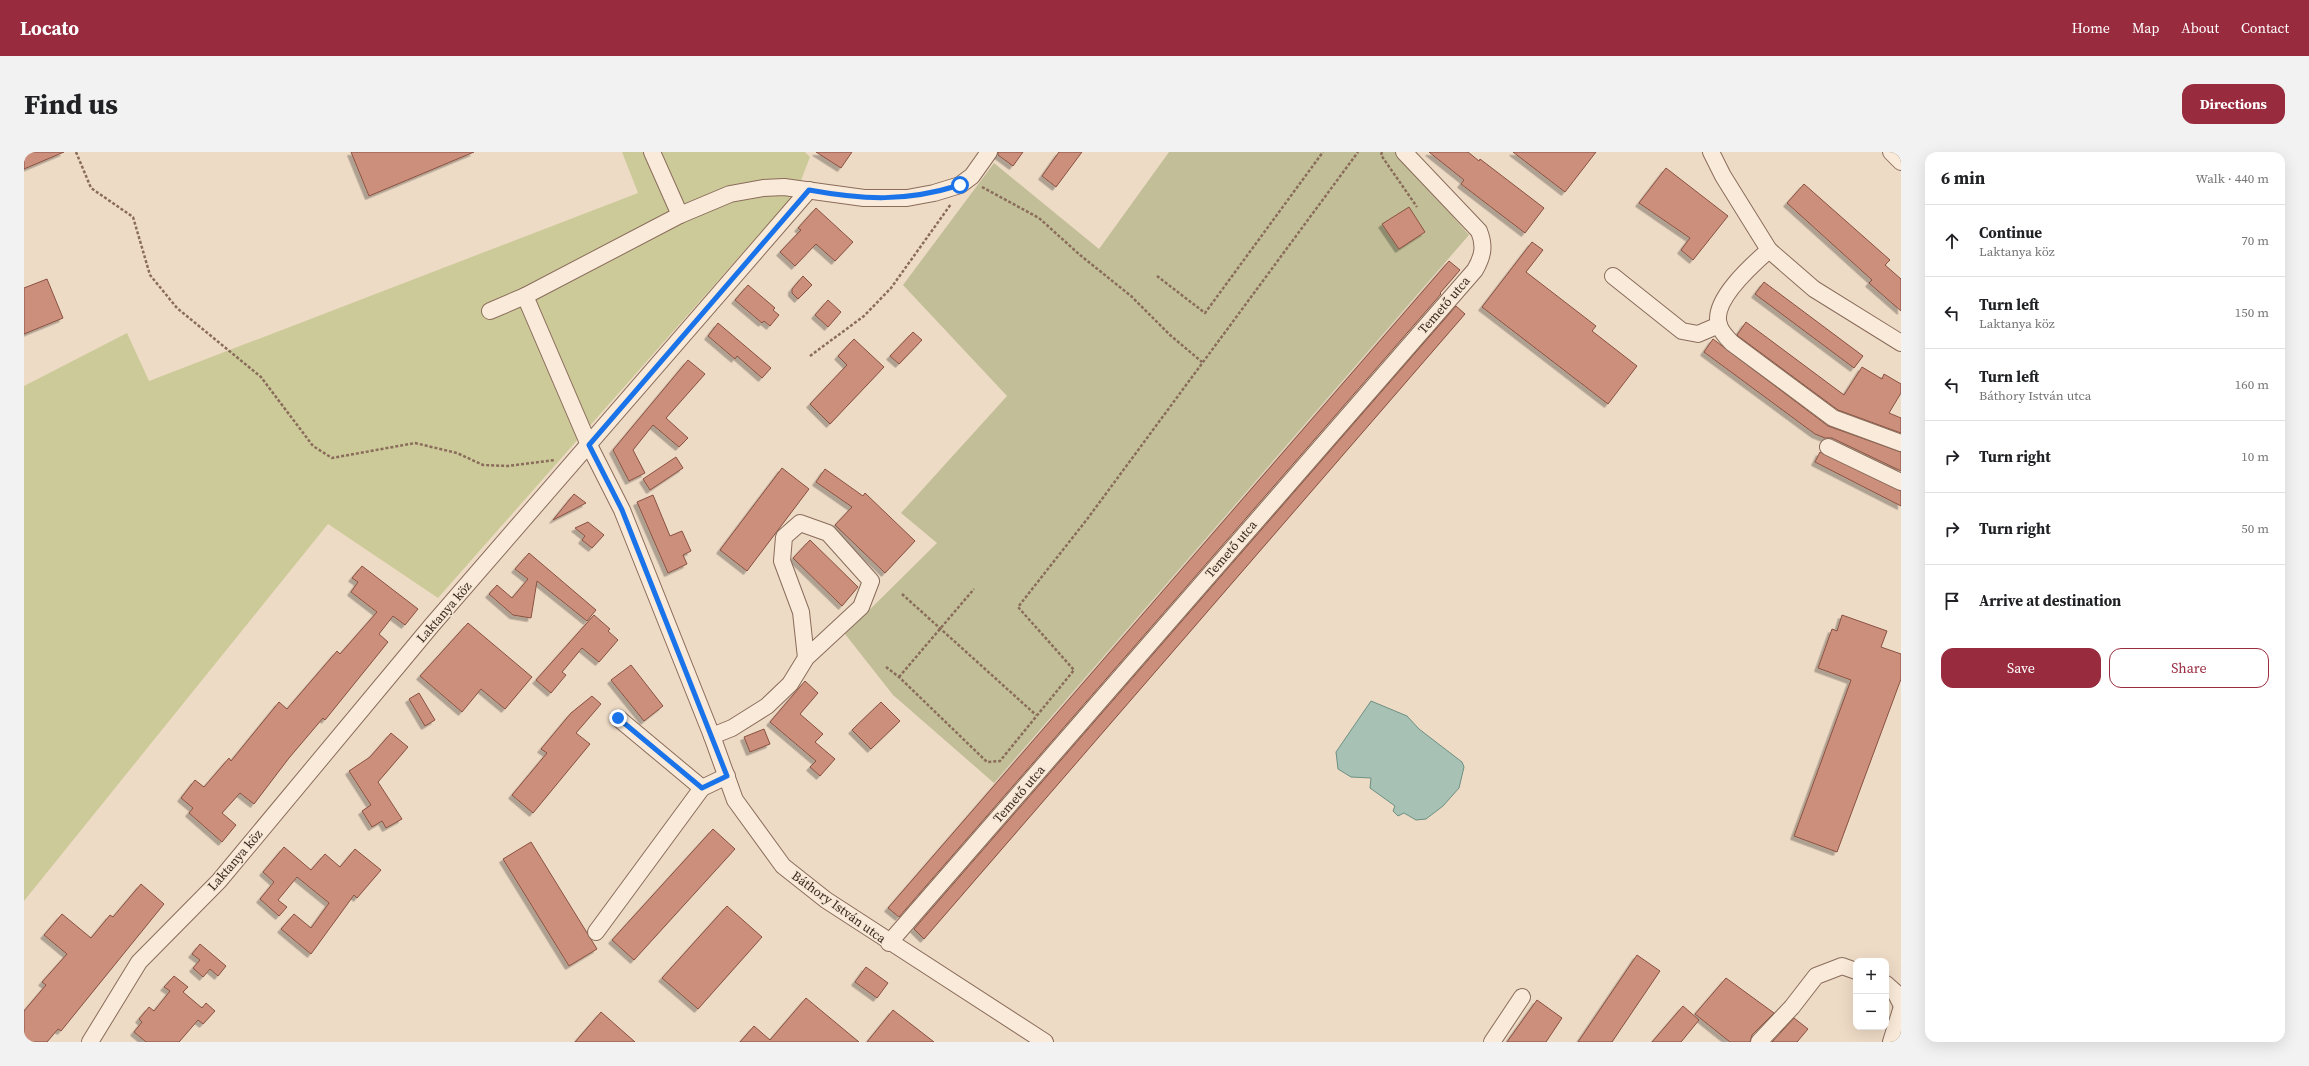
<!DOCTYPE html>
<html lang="en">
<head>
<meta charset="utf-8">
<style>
	:root { --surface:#fff; --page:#f2f2f2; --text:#202124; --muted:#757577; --line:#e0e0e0; --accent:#992b3f }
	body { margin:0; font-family:"Source Serif 4",serif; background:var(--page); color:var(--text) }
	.controls { position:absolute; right:12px; bottom:12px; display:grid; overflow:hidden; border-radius:8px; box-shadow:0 4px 16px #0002 }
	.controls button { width:36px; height:36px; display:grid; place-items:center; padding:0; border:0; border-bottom:1px solid var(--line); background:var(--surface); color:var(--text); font:20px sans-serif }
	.stop { position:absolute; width:12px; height:12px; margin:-9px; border:3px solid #1a73e8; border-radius:50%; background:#fff }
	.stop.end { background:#1a73e8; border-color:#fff; box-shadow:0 1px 4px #0008 }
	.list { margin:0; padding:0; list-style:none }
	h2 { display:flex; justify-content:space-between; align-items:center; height:52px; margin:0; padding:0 16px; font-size:17px }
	h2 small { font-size:13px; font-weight:400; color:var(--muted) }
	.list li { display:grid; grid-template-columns:26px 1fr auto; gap:12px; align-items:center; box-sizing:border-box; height:72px; padding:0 16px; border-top:1px solid var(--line) }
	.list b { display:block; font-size:15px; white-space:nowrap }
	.list p { margin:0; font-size:13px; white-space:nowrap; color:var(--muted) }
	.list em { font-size:13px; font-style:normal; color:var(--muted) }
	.actions { display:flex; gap:8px; padding:12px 16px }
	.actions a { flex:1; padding:9px 0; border:1px solid var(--accent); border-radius:12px; text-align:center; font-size:14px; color:var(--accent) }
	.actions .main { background:var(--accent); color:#fff }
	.icon { flex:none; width:22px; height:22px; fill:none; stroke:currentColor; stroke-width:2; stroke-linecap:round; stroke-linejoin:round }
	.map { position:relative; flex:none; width:1877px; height:890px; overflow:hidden; border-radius:12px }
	header { display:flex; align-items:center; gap:24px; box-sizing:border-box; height:56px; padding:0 20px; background:var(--accent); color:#fff }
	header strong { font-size:19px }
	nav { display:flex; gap:22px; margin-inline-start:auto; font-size:14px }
	.intro { display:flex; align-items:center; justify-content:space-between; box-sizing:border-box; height:96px; padding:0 24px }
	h1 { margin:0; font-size:28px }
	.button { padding:10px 18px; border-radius:12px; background:var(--accent); color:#fff; font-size:14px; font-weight:700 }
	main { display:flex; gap:24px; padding:0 24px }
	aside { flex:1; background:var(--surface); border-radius:12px; box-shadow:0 4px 16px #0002 }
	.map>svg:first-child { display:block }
</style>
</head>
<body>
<header>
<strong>Locato</strong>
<nav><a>Home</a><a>Map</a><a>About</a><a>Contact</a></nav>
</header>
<div class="intro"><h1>Find us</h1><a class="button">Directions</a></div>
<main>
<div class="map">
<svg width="1877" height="890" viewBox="0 0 1877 890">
	<defs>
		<filter id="shadow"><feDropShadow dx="-3.5" dy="3.5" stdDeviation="0" flood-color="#0004"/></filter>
	</defs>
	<rect width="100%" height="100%" fill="#eedbc6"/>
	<path fill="#cdca99" d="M598,0H781L786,5L773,39L414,446L304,372L0,749V234L103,181L125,229L614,41Z"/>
	<path fill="#c2bf98" d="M1145,0H1373L1445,83L970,631L869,543L821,482L913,391L877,361L983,244L879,133L970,11L1075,97Z"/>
	<path fill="#a7c2b5" stroke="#6d9082" d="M1347,549L1383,564L1395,577L1438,610L1440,615L1435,636L1419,654L1402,667L1392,668L1380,661L1374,664L1369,659L1371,654L1346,636L1347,626L1327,625L1314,617L1312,600Z"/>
	<g fill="#cc8f7c" stroke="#895141" filter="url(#shadow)">
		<path d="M0,0H40L0,17Z"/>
		<path d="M327,0H450L345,44Z"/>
		<path d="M792,0H828L817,16Z"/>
		<path d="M974,0H999L989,14L974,3Z"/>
		<path d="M1035,0H1058L1032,35L1018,24Z"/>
		<path d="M1405,0H1444L1455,9L1456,7L1520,56L1501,81L1437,32L1440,28Z"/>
		<path d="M1489,0H1572L1541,40Z"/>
		<path d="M1642,16L1704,64L1669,108L1657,98L1666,86L1615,51Z"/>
		<path d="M1780,32L1866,108L1861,113L1877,127V159L1845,131L1848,128L1763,51Z"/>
		<path d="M1385,55L1401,80L1375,97L1358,72Z"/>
		<path d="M792,56L829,90L811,109L792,92L771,114L756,100L777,78L774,76Z"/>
		<path d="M1508,90L1519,98L1502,120L1572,174L1568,179L1613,214L1584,252L1458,155Z"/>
		<path d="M1425,109L1436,118L1416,141L1417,142L875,765L864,756Z"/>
		<path d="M779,124L788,133L774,147L768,141V137Z"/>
		<path d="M23,127L39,166L0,182V136Z"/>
		<path d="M1740,130L1839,204L1830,216L1731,142Z"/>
		<path d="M724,133L751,156L749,158L755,163L746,174L740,169L738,171L711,148Z"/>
		<path d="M804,148L817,160L804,175L791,163Z"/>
		<path d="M1432,154L1441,162L900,787L890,777Z"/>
		<path d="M1722,170L1820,243L1838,215L1858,227L1860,222L1877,232V241L1865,261L1877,266V281L1814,258L1714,184L1713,183Z"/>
		<path d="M694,171L747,216L738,226L713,204L711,207L684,184Z"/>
		<path d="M889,180L898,188L875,212L866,204Z"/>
		<path d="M830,187L860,215L806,272L786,252L823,213L814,204Z"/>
		<path d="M1689,187L1804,274L1877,300V319L1808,286H1801L1791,282L1680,200Z"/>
		<path d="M664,208L681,222L642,266L664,286L655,295L629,273L609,298L621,321L605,329L589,298Z"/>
		<path d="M1796,300L1877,339V354L1791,310Z"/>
		<path d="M652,305L659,316L626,338L619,327Z"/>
		<path d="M758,316L785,337L723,419L696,398Z"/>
		<path d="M801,317L839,344L841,341L891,389L861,421L811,373L828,355L792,330Z"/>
		<path d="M550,342L562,351L529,368Z"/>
		<path d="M629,343L646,384L658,379L667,399L659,403L663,412L644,421L613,350Z"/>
		<path d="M564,370L580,383L568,396L558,388L561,384L551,376Z"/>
		<path d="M786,388L834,435L818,454L769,406Z"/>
		<path d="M505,401L572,458L563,469L513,429L507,466L489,463L465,442L473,433L488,446L504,427L491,417Z"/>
		<path d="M338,414L394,457L381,473L369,464L355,482L364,490L301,568L299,566L265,606L230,652L216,641L198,661L212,673L198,690L165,661L169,656L157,646L171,628L180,635L205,606L207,609L255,550L263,557L313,499L316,502L353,460L327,440L334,430L328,426Z"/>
		<path d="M570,463L586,477L584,479L594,488L575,510L558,496L538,520L542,523L527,541L512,528Z"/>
		<path d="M1818,463L1863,479L1857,495L1877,502V527L1813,700L1770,684L1827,528L1794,516L1808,477L1813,479Z"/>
		<path d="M444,471L508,525L481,557L457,537L438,560L396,524Z"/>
		<path d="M607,513L639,554L620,569L587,528Z"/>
		<path d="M781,529L794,541L776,562L799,582L791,590L811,607L796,624L786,615L792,609L746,570Z"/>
		<path d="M395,541L411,568L401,574L385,547Z"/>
		<path d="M568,544L577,552L552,581L566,592L509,661L488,643L523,601L517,597L547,561Z"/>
		<path d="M857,550L876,569L847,597L828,578Z"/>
		<path d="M740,577L746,592L726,600L720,585Z"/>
		<path d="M367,581L384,595L354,630L378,667L362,676L358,669L348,675L338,659L347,653L325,619L346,605Z"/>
		<path d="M689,677L711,697L610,808L588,788Z"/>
		<path d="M507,690L573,797L545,814L479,707Z"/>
		<path d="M260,695L287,718L301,702L316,715L331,697L357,718L333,746L330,743L287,802L257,777L270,762L287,776L305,751L273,725L254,748L263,755L255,764L236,747L250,730L239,720Z"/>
		<path d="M117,732L140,752L37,879L34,877L23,890H0V859L22,833L18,830L43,802L20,783L38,762L67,786L86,763L89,765Z"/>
		<path d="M703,754L738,785L674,857L638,826Z"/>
		<path d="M176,792L202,814L194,824L186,817L179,825L169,816L176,808L168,802Z"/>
		<path d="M1613,803L1636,819L1588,890H1554Z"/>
		<path d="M842,815L864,831L853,846L831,830Z"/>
		<path d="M150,824L164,835L159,840L178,856L182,851L191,859L179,872L174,868L155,890H122L110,880L118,870L115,867L125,855L130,859L146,839L140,835Z"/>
		<path d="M1702,826L1750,861L1728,883L1726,890H1706L1671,862Z"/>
		<path d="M782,846L835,890H716L730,874L746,888Z"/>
		<path d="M1513,848L1538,866L1522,890H1483Z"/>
		<path d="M1659,854L1675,868L1657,890H1628Z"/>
		<path d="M869,858L910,890H843Z"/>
		<path d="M577,860L611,890H551Z"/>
		<path d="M1770,866L1784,877L1773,890H1748Z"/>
	</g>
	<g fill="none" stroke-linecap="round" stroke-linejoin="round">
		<g stroke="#8a6c5b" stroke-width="18">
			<g id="minor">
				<path d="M628,0L656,63"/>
				<path d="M1687,0L1699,24L1745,98L1790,137L1877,191"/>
				<path d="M1867,0L1877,10"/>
				<path d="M1745,98C1729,112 1687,149 1695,173C1697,180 1703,186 1708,191L1809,266L1877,291"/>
				<path d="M1589,124L1658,179L1674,182L1695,173"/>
				<path d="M501,144L565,293L598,358L688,584L711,648L759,714L802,748L1021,890"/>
				<path d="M466,159L501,144L656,63L706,42L739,36L760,35L840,46H883L910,41L936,33L948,24L965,0"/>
				<path d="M1804,295L1877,330"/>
				<path d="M594,566L678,636"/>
				<path d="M688,584L708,576L743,554L766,532L782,506L837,455L847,429L804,381L776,371L760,385L758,409L777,460L782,506"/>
				<path d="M572,780L678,636L703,624"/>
				<path d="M865,791L1451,118C1459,104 1461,94 1455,79L1380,0"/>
				<path d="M1862,832L1871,840L1877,852"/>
				<path d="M66,890L115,810L195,729L408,473L785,38"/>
				<path d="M1468,890L1498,845"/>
				<path d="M1735,890L1768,855L1792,824L1818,814L1832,819"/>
				<path d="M1867,890L1877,858"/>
			</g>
		</g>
		<g stroke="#8a6c5b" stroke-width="2.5" stroke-dasharray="3 2" stroke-linecap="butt">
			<path d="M52,0L67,36L109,65L126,123L153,156L237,225L289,294L308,306L391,291L433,301L459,313L484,314L531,308"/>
			<path d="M1358,0L1357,3L1393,55"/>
			<path d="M958,35L1015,66L1056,103L1107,144L1146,183L1178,210"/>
			<path d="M1133,124L1181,161L1299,0"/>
			<path d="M786,204L840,164L867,136L927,52"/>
			<path d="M878,442L1012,563"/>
			<path d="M862,515L875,525L963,610L976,609L1050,518L994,455L1064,366L1334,0"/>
			<path d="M875,525L950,437"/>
		</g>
		<use href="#minor" stroke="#f9ead9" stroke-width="16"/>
	</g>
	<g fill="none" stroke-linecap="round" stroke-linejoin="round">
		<path stroke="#1a73e8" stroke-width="5" d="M594,566L678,636L703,624L598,358L565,293L785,38C840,48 882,50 936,33"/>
	</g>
	<g text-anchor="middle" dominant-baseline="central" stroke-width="3" stroke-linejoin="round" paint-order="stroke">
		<g font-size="13" fill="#3a271f" stroke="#f6e7d5">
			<text transform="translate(1420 153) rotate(-49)">Temető utca</text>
			<text transform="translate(1207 397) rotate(-49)">Temető utca</text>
			<text transform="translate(420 460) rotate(-49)">Laktanya köz</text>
			<text transform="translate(995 642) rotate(-49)">Temető utca</text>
			<text transform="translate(211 708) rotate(-49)">Laktanya köz</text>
			<text transform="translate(815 755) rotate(36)">Báthory István utca</text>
		</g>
	</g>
</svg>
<div class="controls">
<button>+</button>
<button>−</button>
</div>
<div class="stop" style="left:936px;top:33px"></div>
<div class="stop end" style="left:594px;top:566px"></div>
</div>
<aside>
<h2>6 min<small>Walk · 440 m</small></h2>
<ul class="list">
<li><svg class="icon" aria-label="ahead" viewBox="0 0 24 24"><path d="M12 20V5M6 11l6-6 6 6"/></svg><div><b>Continue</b><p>Laktanya köz</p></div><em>70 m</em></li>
<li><svg class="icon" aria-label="left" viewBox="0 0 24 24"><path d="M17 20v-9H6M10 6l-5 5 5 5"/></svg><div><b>Turn left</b><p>Laktanya köz</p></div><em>150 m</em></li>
<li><svg class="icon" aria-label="left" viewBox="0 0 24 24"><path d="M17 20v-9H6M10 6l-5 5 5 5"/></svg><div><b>Turn left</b><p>Báthory István utca</p></div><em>160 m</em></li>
<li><svg class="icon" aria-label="right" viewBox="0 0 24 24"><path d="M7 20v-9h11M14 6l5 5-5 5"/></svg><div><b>Turn right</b></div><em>10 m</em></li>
<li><svg class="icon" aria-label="right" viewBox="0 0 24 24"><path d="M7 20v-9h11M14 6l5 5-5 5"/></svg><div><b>Turn right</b></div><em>50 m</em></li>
<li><svg class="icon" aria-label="arrive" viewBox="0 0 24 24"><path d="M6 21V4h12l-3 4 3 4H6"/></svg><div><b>Arrive at destination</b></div></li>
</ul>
<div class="actions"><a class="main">Save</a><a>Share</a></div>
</aside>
</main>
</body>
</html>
